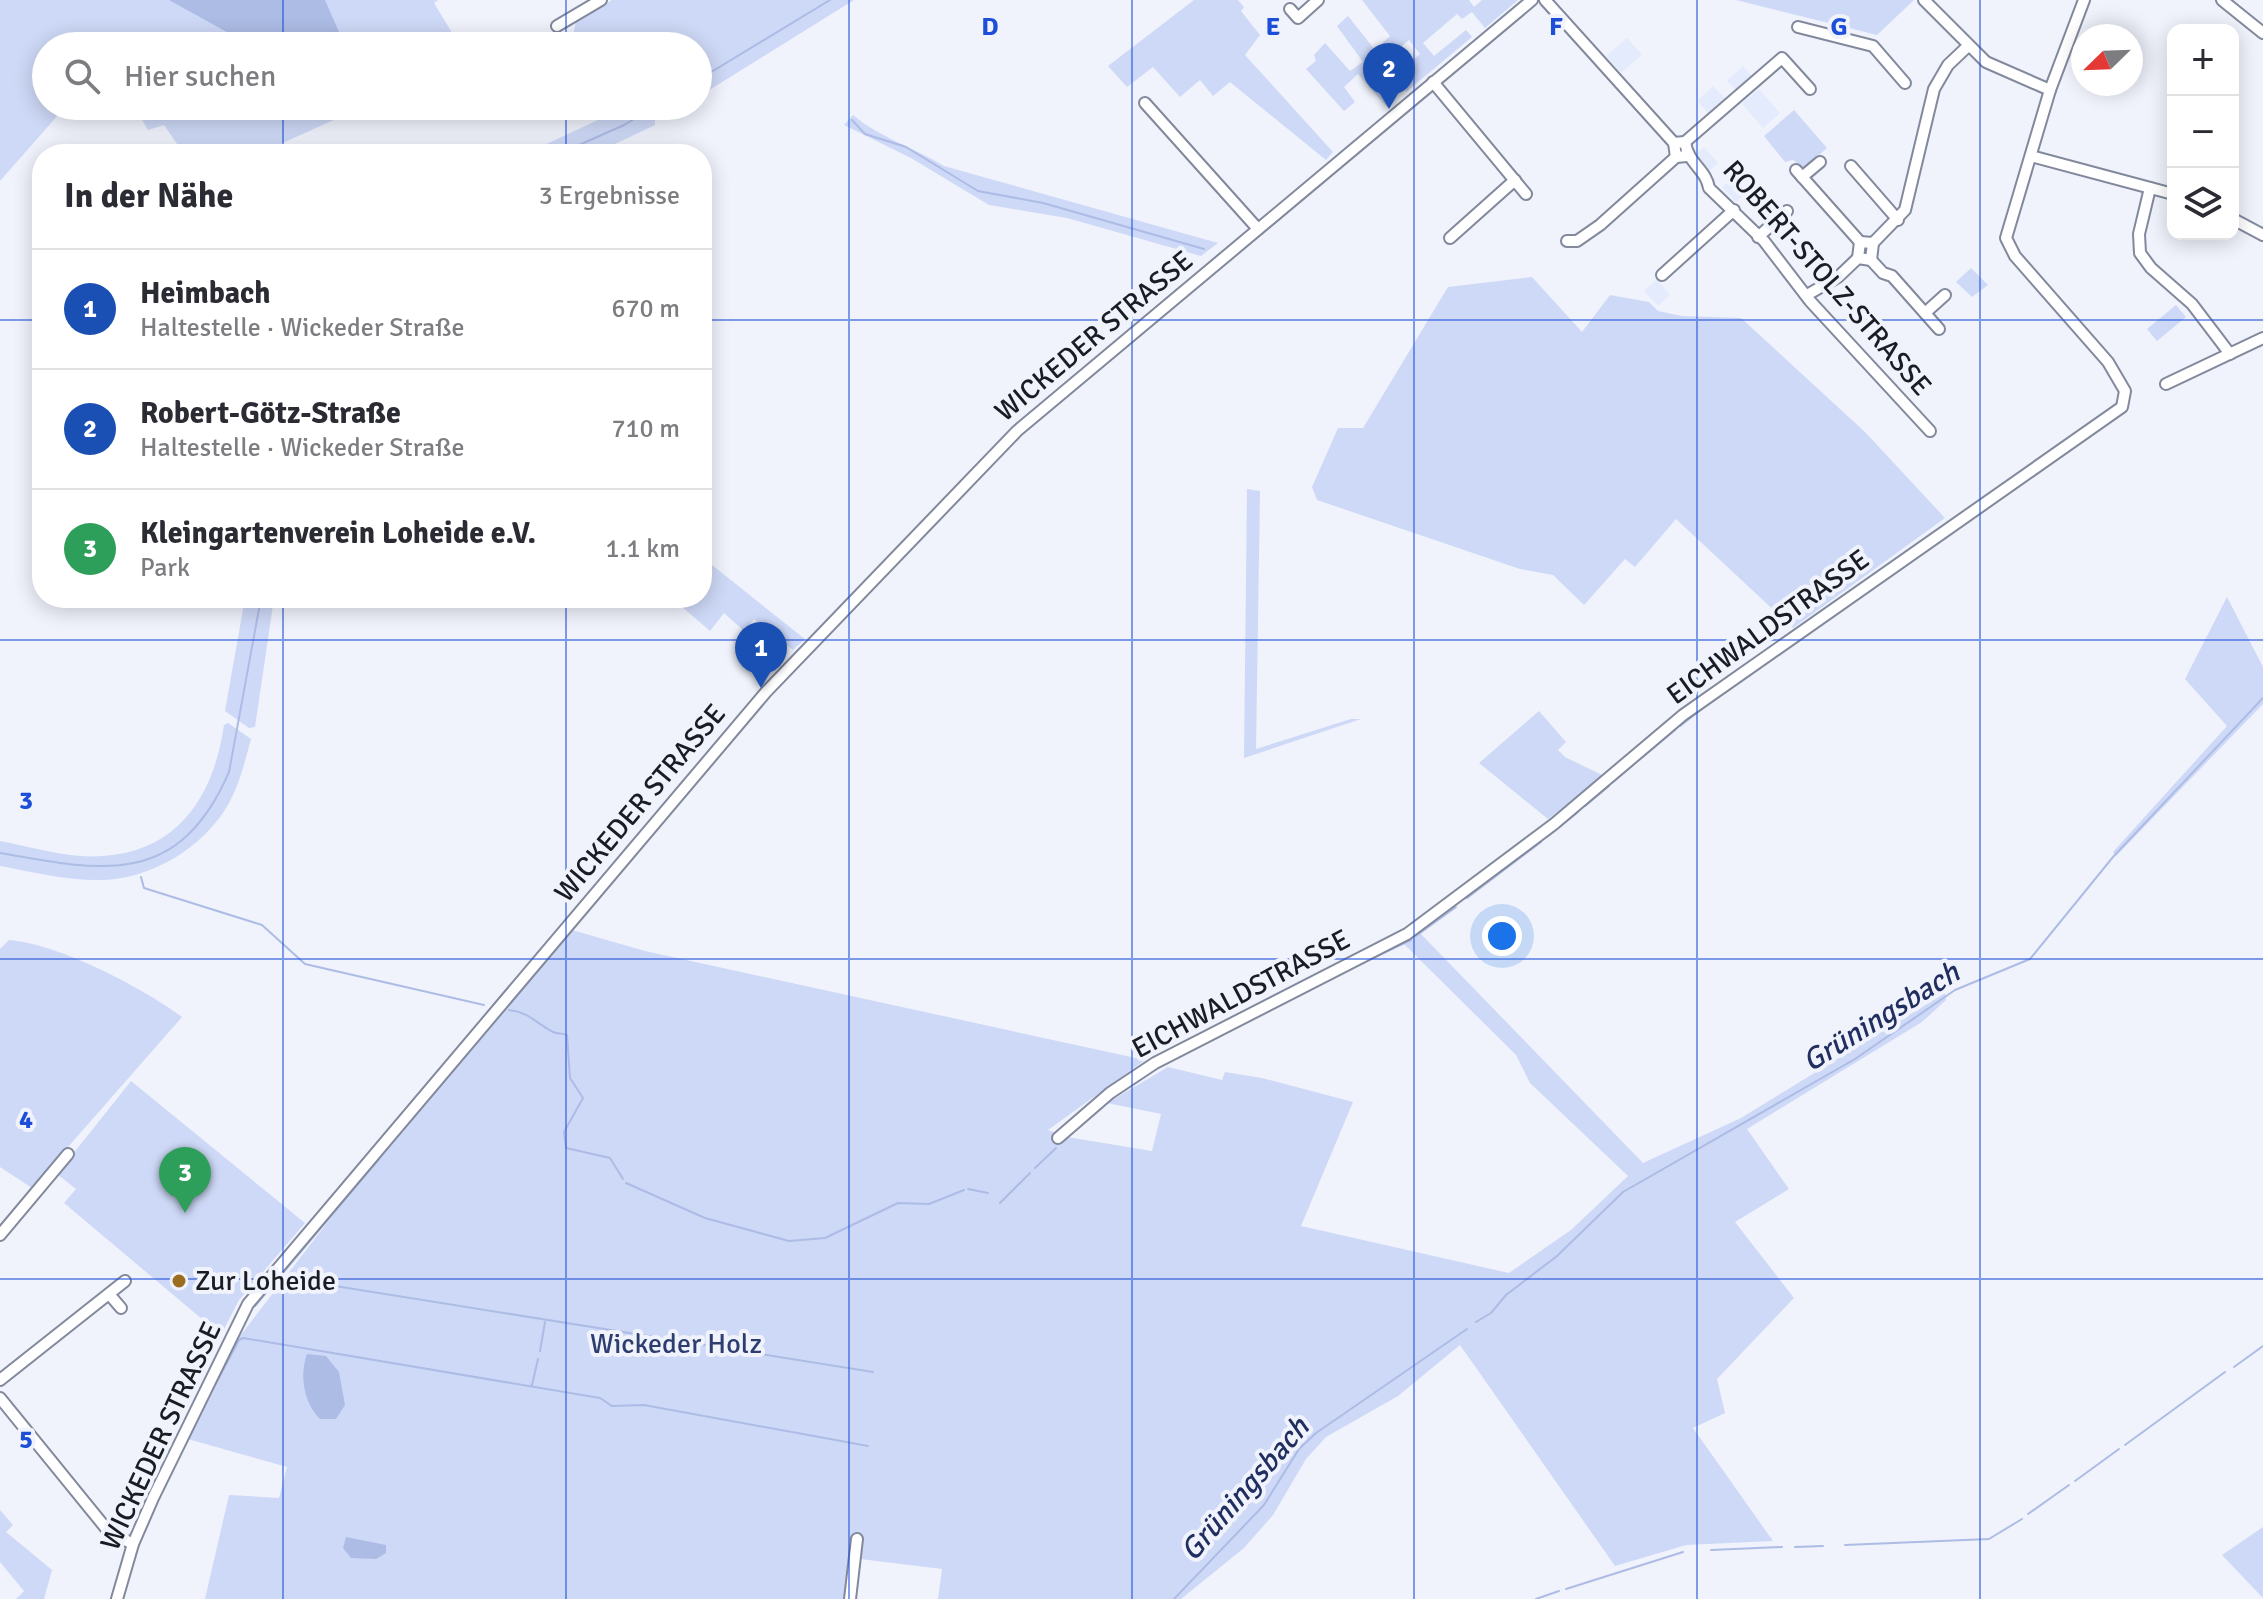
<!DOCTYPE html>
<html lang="de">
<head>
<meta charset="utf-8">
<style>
	:root { --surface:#fff; --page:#f7f7f7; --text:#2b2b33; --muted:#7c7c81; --line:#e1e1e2; --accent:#9d6d1f }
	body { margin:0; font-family:Signika,sans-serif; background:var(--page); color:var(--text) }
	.controls { position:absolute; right:24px; top:24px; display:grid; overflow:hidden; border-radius:16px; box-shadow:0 4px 20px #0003 }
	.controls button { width:72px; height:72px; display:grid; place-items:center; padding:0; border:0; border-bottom:2px solid var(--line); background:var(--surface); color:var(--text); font:40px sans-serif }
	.compass { position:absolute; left:2071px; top:24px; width:72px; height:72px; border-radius:50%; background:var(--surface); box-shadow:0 4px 20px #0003; rotate:247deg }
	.you { position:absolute; left:1502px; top:936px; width:28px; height:28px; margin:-20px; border:6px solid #fff; border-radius:50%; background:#1a73e8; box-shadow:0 0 0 12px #1a73e833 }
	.badge { display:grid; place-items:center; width:52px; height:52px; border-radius:50%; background:var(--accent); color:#fff; font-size:26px; font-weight:700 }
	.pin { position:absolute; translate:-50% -66px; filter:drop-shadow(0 2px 4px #0008) }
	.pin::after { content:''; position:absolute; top:42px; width:28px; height:24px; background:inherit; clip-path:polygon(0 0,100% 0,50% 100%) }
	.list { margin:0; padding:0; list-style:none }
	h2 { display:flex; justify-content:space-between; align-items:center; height:104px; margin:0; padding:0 32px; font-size:34px }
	h2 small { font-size:26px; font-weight:400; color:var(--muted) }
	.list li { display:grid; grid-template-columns:52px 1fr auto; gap:24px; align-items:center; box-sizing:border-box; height:120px; padding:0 32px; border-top:2px solid var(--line) }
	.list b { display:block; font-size:30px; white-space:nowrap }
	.list p { margin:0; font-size:26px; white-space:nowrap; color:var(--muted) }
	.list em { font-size:26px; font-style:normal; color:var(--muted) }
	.icon { flex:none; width:44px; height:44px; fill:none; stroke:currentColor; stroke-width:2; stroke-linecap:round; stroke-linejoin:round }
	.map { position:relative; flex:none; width:2263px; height:1599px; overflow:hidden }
	.search { position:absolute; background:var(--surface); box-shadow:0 4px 20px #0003; left:32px; top:32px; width:680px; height:88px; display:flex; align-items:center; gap:20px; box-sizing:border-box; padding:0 28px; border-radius:44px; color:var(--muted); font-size:30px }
	.panel { position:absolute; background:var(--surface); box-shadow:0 4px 20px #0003; left:32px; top:144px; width:680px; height:464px; border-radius:32px }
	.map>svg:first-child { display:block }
</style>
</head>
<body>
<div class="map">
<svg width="2263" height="1599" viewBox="0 0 2263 1599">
	<rect width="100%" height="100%" fill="#f0f3fc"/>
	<g fill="#e4ebfc">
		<path d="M1627,38L1642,55L1621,73L1607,56Z"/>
		<path d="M1743,66L1752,76L1736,90L1727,81Z"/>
		<path d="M1713,86L1725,98L1708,113L1697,101Z"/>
		<path d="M1759,89L1780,113L1763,128L1742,104Z"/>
		<path d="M1704,147L1718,163L1709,171L1694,155Z"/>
		<path d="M1732,178L1746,193L1736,202L1722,187Z"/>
		<path d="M1657,279L1670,295L1658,306L1644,291Z"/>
	</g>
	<g fill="#ced9f7">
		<path d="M0,0H438L434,3L460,46H46V106H66L0,181Z"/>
		<path d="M612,0H854L698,97V46H586L573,35L576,21Z"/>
		<path d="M1194,0H1238L1244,7L1241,11L1260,35L1245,55L1333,152L1326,160L1230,82L1213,96L1200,80L1180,97L1153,67L1127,87L1108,66Z"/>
		<path d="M1362,0H1469L1474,7L1482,0H1518L1485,28L1472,12L1462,19L1457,14L1423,43L1434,56L1466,30L1472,37L1406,92L1394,78L1420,54L1409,40L1375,69L1382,79L1376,85L1391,104L1387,107L1358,74L1344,87L1355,102L1344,111L1306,69L1316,61L1314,55L1325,43L1350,71L1363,62L1337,26L1348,16L1375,50L1390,36Z"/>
		<path d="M1736,0H1914L1877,35Z"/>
		<path d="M134,106H365L258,154H184L164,125L148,130Z"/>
		<path d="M628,106H641L655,119V125L594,154H525Z"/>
		<path d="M1794,110L1827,148L1804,168L1793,160L1785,162L1764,136Z"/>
		<path d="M853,115C877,136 915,148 944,166L1218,243L1201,256L1067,218L989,205L911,158L844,125Z"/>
		<path d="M1971,268L1988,285L1972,297L1956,282Z"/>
		<path d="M1532,277L1582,332L1610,295L1649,302L1658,311L1682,316L1741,318L1865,432L1945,518L1793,628L1676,519L1635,567L1625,559L1584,605L1553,575L1520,569L1317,500L1312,487L1338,428H1363L1448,287Z"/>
		<path d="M2176,305L2186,317L2157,341L2147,329Z"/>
		<path d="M1247,489L1260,491L1256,749L1351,719H1361L1244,758Z"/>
		<path d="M702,557L801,636L805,639L793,650L754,619L744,631L724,613L710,631L681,606L688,598H702Z"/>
		<path d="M2227,597L2263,667V704L2116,856L2113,852L2227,726L2185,679Z"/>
		<path d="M245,598H274L255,727L249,728L225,711Z"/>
		<path d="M1539,711L1566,742L1558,750L1565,757L1604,776L1548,819L1479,763Z"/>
		<path d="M228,723L251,739C245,761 240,783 229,803C204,848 149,881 97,880C65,880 32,872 0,866V841C33,847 69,859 103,856C180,851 214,794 224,725Z"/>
		<path d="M572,930L645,951L1145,1060L1048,1130L1067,1137L1152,1151L1161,1114L1107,1103L1168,1067L1222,1080L1225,1072L1262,1078L1353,1102L1301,1226L1509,1273L1571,1230L1628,1176L1530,1083L1516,1055L1404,944L1420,933L1643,1163L1741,1118L1945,993L1946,1000L1922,1022L1747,1129L1789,1189L1735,1222L1794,1298L1717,1379L1725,1413L1693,1428L1773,1541L1686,1545L1615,1566L1460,1345L1398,1396L1326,1437L1306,1459L1273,1515L1244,1548L1181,1599H938L942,1569L852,1558L847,1599H205L229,1495L279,1498L287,1467L188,1439L233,1345L377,1158Z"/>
		<path d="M9,940C59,944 141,987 182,1017L32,1188L0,1167V949Z"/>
		<path d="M131,1081L305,1223L239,1300L221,1335L64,1203L76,1189L57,1174Z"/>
		<path d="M0,1510L13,1525L6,1532L52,1570L44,1599H16L24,1591L0,1562Z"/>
		<path d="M2263,1527V1598L2222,1555Z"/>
	</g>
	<g fill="#adbce5">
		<path d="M169,0H325L345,46H252Z"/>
		<path d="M307,1354L326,1356L339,1372L345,1405L336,1419H320C304,1403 299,1376 307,1354Z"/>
		<path d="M346,1537L386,1545V1553L376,1559L351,1558L343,1548Z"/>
	</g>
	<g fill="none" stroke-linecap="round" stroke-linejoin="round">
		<g stroke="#adbce5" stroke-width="2">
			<path d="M698,80L830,0"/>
			<path d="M852,120L865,134L906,147L978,191L1043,203L1204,249"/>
			<path d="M559,154L624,125L656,106"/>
			<path d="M1680,726L1725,691"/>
			<path d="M1639,760L1675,730"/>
			<path d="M1614,781L1634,764"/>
			<path d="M1585,806L1609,786"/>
			<path d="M1547,837L1578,812"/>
			<path d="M0,853C104,872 179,887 229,772L261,598"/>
			<path d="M141,877L144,888L262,925L305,964L484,1005"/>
			<path d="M1467,898L1541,842"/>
			<path d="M1416,936L1456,907"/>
			<path d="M1358,965L1411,940"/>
			<path d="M509,1010C529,1012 537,1024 553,1032C557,1034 562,1033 567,1035L570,1078L583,1098L564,1132L566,1148L610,1158L623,1179"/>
			<path d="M1035,1168L1056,1148"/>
			<path d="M626,1183L705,1218L789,1241L825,1238L898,1203L929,1204L964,1190"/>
			<path d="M968,1189L988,1193"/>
			<path d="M1000,1203L1030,1173"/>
			<path d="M279,1277L873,1372"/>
			<path d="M255,1306L379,1159"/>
			<path d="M1476,1322L1491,1313L1506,1295L1557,1256L1623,1192L1855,1059L1955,990L2030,959L2113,857L2263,698"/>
			<path d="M540,1351L545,1322"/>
			<path d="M2234,1367L2263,1346"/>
			<path d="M215,1385L239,1340L243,1338L600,1398L612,1406L644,1405L868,1446"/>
			<path d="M532,1385L538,1359"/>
			<path d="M2125,1445L2225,1372"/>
			<path d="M2075,1481L2119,1449"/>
			<path d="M2028,1514L2069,1485"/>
			<path d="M1845,1545L1989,1539L2022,1519"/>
			<path d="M1795,1547L1823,1546"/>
			<path d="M1711,1550L1782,1547"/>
			<path d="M1566,1589L1683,1552"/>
			<path d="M1174,1599L1264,1505L1299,1449L1316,1433L1467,1329"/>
			<path d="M1536,1599L1559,1591"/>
		</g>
		<g stroke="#82899d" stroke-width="14">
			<g id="minor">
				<path d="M1545,0L1674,143L1676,157L1687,156"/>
				<path d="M1924,0L1986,62L2050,90"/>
				<path d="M2222,0L2263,33"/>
				<path d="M1290,9L1298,18L1318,0"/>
				<path d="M557,26L601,0"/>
				<path d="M1798,27L1873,46L1905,83"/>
				<path d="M1433,82L1526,194"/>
				<path d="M1145,103L1258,229"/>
				<path d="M1685,142L1782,58L1810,89"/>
				<path d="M1674,143L1685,142C1688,164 1706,169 1709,188L1764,241L1810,301L1930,431"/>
				<path d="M2031,156L2173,194"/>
				<path d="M1851,166L1898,220"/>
				<path d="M1796,170L1860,242"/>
				<path d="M1802,177L1820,162"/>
				<path d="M2150,188L2139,234L2140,253L2151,268L2192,304L2230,354"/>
				<path d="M2233,219L2263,235"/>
				<path d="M1758,237L1787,211"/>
				<path d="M1450,238L1515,180"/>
				<path d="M1567,241H1577L1600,225L1676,157"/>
				<path d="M1858,258L1860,242L1873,243L1905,210L1934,89L1948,65L1967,47"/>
				<path d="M1871,260L1883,273L1892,276L1939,329"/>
				<path d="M1662,275L1734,210"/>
				<path d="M1807,295L1838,277L1858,258L1871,260L1873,243"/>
				<path d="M1925,313L1945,295"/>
				<path d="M2166,384L2263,338"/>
				<path d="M1058,1138L1110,1093L1155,1063L1407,934L1554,824L1683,715L2122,407L2125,391L2108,362L2015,256L2006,238L2050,90L2084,0"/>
				<path d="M0,1235L68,1154"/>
				<path d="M109,1294L121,1308"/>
				<path d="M0,1380L125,1281"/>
				<path d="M0,1398L109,1532L133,1544"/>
				<path d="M117,1599L133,1544L153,1498L248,1304L766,692L1017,431L1532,0"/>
				<path d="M850,1599L857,1539"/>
			</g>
		</g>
		<use href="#minor" stroke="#fff" stroke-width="10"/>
	</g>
	<path fill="none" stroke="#1d4ed8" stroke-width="2" stroke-opacity="0.55" d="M283,0V46M566,0V46M849,0V1599M1132,0V1599M1414,0V1599M1697,0V1599M1980,0V1599M283,106V154M566,106V154M0,320H42M702,320H2263M283,598V1599M566,598V1599M0,640H2263M0,959H2263M0,1279H2263"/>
	<circle fill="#9d6d1f" stroke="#f0f3fc" stroke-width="3" cx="179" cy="1281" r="8"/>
	<g text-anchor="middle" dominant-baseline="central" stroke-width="8" stroke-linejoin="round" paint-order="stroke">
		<g font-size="28" fill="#191c23" stroke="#f0f3fc">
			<text transform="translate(1827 278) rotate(49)">ROBERT-STOLZ-STRASSE</text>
			<text transform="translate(1094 336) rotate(-40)">WICKEDER STRASSE</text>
			<text transform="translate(1768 627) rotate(-36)">EICHWALDSTRASSE</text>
			<text transform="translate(640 803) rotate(-50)">WICKEDER STRASSE</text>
			<text transform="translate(1241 994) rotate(-28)">EICHWALDSTRASSE</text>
			<text transform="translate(161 1436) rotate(-65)">WICKEDER STRASSE</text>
		</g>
		<g font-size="28" fill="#191c23" stroke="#f0f3fc" text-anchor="start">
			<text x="195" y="1281">Zur Loheide</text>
		</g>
		<g font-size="28" fill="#2d3d70" stroke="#f0f3fc">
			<text x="676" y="1344">Wickeder Holz</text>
		</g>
		<g font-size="30" font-style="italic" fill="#202e60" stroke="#f0f3fc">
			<text transform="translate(1881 1017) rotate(-32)">Grüningsbach</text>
			<text transform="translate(1245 1489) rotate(-49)">Grüningsbach</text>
		</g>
	</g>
	<g font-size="26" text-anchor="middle" font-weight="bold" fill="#1d4ed8" stroke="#f0f3fc" stroke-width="8" stroke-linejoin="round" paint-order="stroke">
		<text x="990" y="35">D</text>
		<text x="1273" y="35">E</text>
		<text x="1556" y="35">F</text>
		<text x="1839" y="35">G</text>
		<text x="26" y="809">3</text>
		<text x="26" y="1128">4</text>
		<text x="26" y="1448">5</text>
	</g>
</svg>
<div class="controls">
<button>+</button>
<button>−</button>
<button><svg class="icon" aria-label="layers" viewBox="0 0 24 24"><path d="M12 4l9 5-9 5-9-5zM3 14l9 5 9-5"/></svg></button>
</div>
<svg class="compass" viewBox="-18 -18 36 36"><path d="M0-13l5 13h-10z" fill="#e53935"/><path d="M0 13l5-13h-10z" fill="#7c7c81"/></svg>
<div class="you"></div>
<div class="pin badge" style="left:761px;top:688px;background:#1a4fb4">1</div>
<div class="pin badge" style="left:1389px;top:109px;background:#1a4fb4">2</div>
<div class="pin badge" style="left:185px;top:1213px;background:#2e9e5b">3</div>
<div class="search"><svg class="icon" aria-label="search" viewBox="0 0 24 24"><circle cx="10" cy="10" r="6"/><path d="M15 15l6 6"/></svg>Hier suchen</div>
<section class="panel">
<h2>In der Nähe<small>3 Ergebnisse</small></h2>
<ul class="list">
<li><span class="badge" style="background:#1a4fb4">1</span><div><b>Heimbach</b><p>Haltestelle · Wickeder Straße</p></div><em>670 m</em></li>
<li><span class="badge" style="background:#1a4fb4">2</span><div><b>Robert-Götz-Straße</b><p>Haltestelle · Wickeder Straße</p></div><em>710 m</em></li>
<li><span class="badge" style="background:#2e9e5b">3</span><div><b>Kleingartenverein Loheide e.V.</b><p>Park</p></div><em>1.1 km</em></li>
</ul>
</section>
</div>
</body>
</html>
